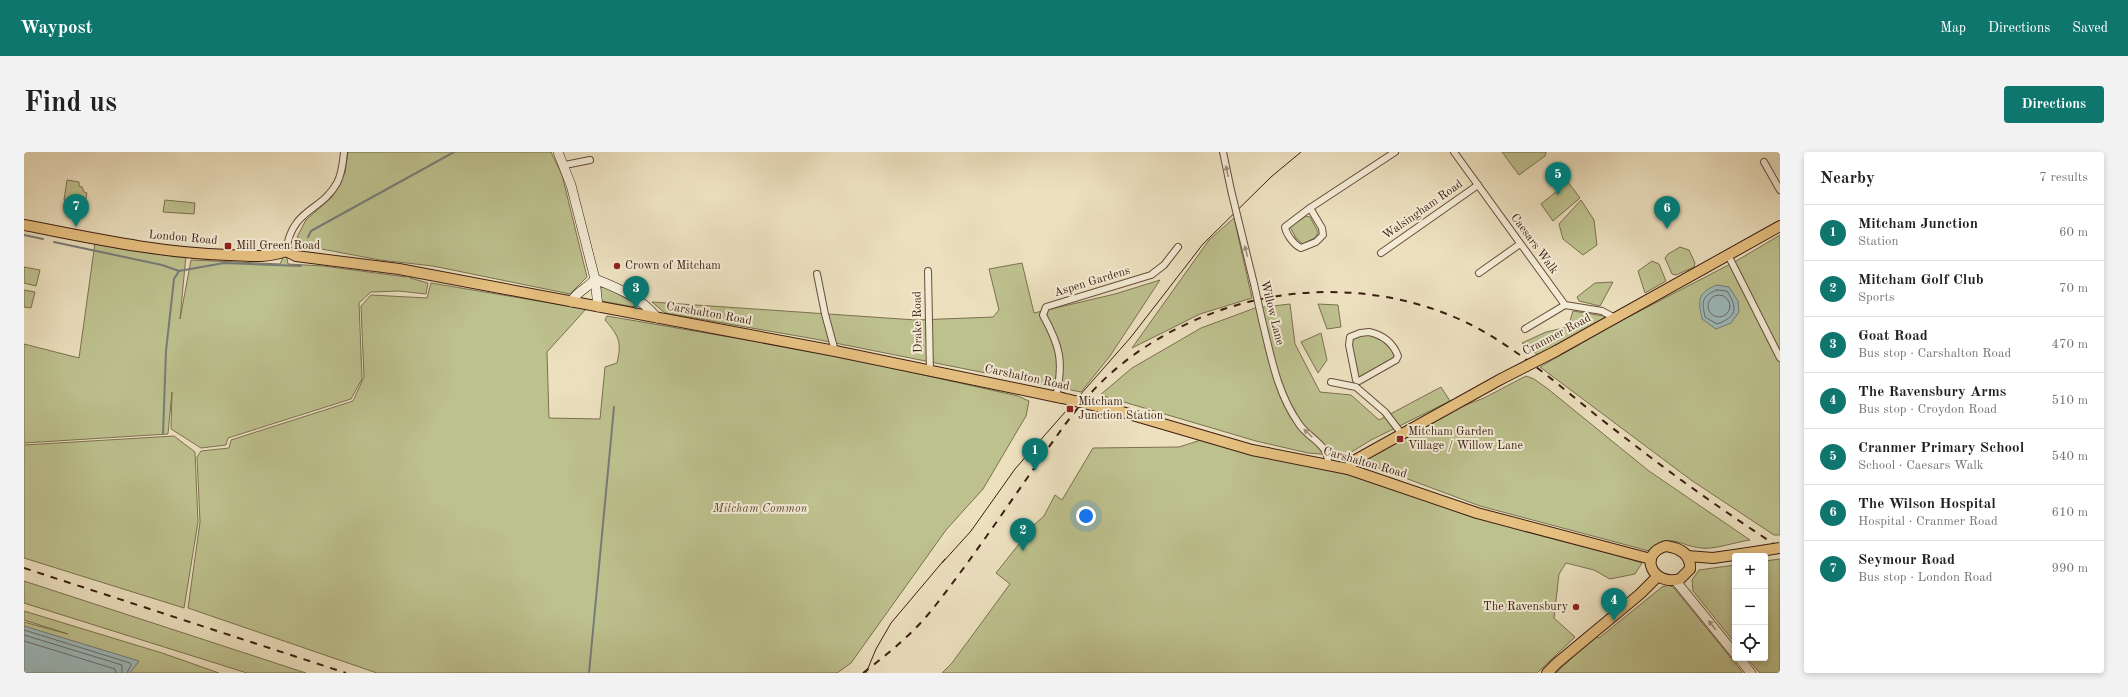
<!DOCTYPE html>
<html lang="en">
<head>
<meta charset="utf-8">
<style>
	:root { --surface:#fff; --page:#f2f2f2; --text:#202124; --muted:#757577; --line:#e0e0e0; --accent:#0f766e }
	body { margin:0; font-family:"Old Standard TT",serif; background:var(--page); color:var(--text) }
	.controls { position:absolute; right:12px; bottom:12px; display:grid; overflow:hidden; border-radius:4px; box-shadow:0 2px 6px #0003 }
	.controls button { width:36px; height:36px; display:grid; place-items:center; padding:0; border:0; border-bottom:1px solid var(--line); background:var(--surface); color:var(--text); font:20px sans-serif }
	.you { position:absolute; left:1062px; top:364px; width:14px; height:14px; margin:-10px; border:3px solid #fff; border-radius:50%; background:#1a73e8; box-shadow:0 0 0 6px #1a73e833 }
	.badge { display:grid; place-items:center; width:26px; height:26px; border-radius:50%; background:var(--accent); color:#fff; font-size:13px; font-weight:700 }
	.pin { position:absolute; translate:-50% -33px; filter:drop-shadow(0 1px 2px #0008) }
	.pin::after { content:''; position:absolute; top:21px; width:14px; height:12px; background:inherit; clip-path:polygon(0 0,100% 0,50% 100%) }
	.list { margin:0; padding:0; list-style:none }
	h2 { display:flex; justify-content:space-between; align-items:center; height:52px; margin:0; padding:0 16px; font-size:17px }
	h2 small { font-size:13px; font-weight:400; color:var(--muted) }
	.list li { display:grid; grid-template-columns:26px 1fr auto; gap:12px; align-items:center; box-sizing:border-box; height:56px; padding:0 16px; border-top:1px solid var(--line) }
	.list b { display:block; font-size:15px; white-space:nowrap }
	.list p { margin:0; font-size:13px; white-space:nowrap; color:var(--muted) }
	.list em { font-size:13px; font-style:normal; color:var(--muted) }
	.icon { flex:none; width:22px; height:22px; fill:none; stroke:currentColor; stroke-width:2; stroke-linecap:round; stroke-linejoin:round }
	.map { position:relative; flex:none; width:1756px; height:521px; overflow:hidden; border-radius:4px }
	header { display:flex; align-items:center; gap:24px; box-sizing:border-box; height:56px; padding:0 20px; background:var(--accent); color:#fff }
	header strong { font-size:19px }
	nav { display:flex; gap:22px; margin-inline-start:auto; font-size:14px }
	.intro { display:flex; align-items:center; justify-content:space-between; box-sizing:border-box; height:96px; padding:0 24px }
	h1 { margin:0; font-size:28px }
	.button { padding:10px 18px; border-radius:4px; background:var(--accent); color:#fff; font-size:14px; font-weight:700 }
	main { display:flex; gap:24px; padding:0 24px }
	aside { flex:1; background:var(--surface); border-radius:4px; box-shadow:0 2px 6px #0003 }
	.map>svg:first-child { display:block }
</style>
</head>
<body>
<header>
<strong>Waypost</strong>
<nav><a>Map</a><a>Directions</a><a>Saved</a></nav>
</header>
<div class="intro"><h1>Find us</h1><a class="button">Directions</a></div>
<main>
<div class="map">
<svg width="1756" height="521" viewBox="0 0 1756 521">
	<rect width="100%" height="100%" fill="#ece0bf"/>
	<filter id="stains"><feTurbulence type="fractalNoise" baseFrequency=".005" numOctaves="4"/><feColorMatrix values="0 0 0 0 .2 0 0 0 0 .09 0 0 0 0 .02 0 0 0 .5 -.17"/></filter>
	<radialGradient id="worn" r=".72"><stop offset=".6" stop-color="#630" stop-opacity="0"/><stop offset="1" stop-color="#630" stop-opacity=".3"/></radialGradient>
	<g fill="#bdc18e" stroke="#7c7050">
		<path d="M324,0H527L538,23L563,125L546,142L409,114L356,108L287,95L273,85L282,68L308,45L321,21Z"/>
		<path d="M1478,0H1522L1521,4L1495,23Z"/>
		<path d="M43,28L55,30V34L58,35L60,40L63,41L61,51L40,48Z"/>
		<path d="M1544,30L1556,46L1529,69L1517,52Z"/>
		<path d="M141,48L171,51L170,62L139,60Z"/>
		<path d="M1557,48L1570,68L1573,93L1559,103L1539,87L1535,72Z"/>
		<path d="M1282,64L1286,65L1294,80L1292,85L1279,92L1272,86L1266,75Z"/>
		<path d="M1210,66L1228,146L1176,162L1108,196L1185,88Z"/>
		<path d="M1756,83V383H1750L1667,328L1516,215L1589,173L1714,108Z"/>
		<path d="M71,91L162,103L156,167L167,108L256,112L262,99L264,112L299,114L382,125L386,120V126L404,131L402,142L375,139L347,140L335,151L338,227L327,247L204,286L202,293L177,296L147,277L148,240L144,282L0,291V192L55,206Z"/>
		<path d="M1656,95L1665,98L1671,111L1670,115L1652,123L1648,122L1641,106L1644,102Z"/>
		<path d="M1628,109L1635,112L1642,129L1621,141L1614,119Z"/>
		<path d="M998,111L1010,161L1091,142L1136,128L1086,204L1057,240L791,187L641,161L628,150L892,168L969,165L975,158L965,117Z"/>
		<path d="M0,115L16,118L12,134L0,131Z"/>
		<path d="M1589,130L1576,154L1555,149L1553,145L1571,131Z"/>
		<path d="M407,131L562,157L523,200L525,266L576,267L581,215L593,211C598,190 595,184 581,168L583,164L810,203L994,244L1005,249L1002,264L959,337L922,378L827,511L813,521H353L164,456L176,370L173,305L177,299L205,296L207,288L329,249L340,225L337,154L347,143L403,146Z"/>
		<path d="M581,135L613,152L611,155L577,149L576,136Z"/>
		<path d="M0,138L11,140L7,156L0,155Z"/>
		<path d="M1266,152L1271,192L1296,240L1327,243L1355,268L1417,235L1426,249L1347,288L1321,304L1284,301L1232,289L1076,243L1108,216L1177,176L1231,156Z"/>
		<path d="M1294,152L1314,153L1317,175L1303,177Z"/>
		<path d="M1549,159L1586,165L1514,203L1498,191L1522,180L1544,175Z"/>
		<path d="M1297,181L1303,208L1294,221L1277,190Z"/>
		<path d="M1331,183H1360L1372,205L1333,227L1326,192Z"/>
		<path d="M1502,224L1510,227L1524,237L1625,319L1726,388C1712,390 1689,398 1677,396C1652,393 1649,380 1625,399L1456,354L1341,311L1337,308L1431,257L1460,246Z"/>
		<path d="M150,284L171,300L174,370L160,456L0,406V293Z"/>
		<path d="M1177,288L1225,301L1318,319L1618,411L1611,422L1586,427L1570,418L1542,411L1535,422L1530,466L1551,485L1513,521H918L928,511L986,432L972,421L1011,372L1020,364L1031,343L1038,348L1069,296L1155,295Z"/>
		<path d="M1756,407V521H1736L1723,506H1741V409Z"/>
		<path d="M1711,413V491L1669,439L1668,428L1675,418Z"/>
		<path d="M0,429L282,521H223L0,451Z"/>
		<path d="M1645,433L1650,436L1719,521H1532L1571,484L1575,486L1638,435Z"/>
		<path d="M0,459L138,501L195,521H0V470L44,482L0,468Z"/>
	</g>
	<g fill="#9dbabd" stroke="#767c79">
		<path d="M1692,133L1705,135L1714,149L1715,160L1707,171L1692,177L1678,167C1674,148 1673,142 1692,133Z"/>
		<path d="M0,474L115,509L106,521H0Z"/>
	</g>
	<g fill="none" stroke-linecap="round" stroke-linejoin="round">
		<g stroke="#6c6c68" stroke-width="1">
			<path d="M1693,138L1703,139C1714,156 1713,165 1693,172L1681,165C1678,150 1677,144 1693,138Z"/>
			<circle cx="1695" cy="154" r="11"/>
			<path d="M0,478L106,511L107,513L103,521"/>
			<path d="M0,483L98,513V521"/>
			<path d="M0,489L91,517L92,521"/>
		</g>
		<g stroke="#767c79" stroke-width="2">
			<path d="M0,83L19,87"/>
			<path d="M284,85L287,79L430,0"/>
			<path d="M30,90L138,113L155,119"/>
			<path d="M139,282L142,199L150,127L155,119L200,111L277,114"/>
			<path d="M565,521L590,255"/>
		</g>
		<g stroke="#684e3d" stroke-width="8">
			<g id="street">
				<path d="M1199,0L1207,38"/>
				<path d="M1430,0L1541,153L1578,159L1591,166"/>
				<path d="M1740,10L1756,38"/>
				<path d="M541,13L566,8"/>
				<path d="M1286,56L1298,76L1299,83L1292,90L1277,96C1270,93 1262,82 1261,75Z"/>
				<path d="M1286,56L1371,0"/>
				<path d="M1214,67L1230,132"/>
				<path d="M262,99C268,56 297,60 313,31C318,22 319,10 320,0"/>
				<path d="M1357,101L1454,33"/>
				<path d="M1704,103L1756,206"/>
				<path d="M904,119L906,220"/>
				<path d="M1455,121L1496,92"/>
				<path d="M793,122L801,162L811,199"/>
				<path d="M1238,168C1247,204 1253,241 1275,272C1285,287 1305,292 1304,312"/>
				<path d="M1501,177L1541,153"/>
				<path d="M1345,180C1359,183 1369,191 1374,204L1372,208L1335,229L1332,228L1325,193L1326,185L1336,181Z"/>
				<path d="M1307,230L1332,235L1361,260L1377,281"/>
				<path d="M1032,245C1040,209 1036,194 1019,163L1022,155L1127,123L1140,113L1154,95"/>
			</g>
		</g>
		<g stroke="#3c1e12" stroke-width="10">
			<g id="secondary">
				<path d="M534,0L547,33L571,127L574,155"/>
				<path d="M571,127C594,136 618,146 633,166"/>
				<path d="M547,150C552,140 564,136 571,127"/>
				<path d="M1651,428L1711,502"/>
				<path d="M1715,506L1727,521"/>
			</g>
		</g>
		<g stroke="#3c1e12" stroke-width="12">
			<g id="primary">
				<path d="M0,73C68,86 135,101 205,103C224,104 244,106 262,99L272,104L375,117L811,199L1038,246"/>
				<path d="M1532,199L1756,74"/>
				<path d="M1098,260L1228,298L1324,317L1453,361L1627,407"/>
				<path d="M1324,317L1327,312L1333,307L1477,227"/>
				<path d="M1642,394C1656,396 1667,402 1666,417L1656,427C1629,435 1613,402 1642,394Z"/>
				<path d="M1663,404L1689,406L1724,401"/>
				<path d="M1523,521L1533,511L1616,442L1634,424"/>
			</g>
		</g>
		<use href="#street" stroke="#f3ebd5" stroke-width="6"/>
		<use href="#secondary" stroke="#f3ebd5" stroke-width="9"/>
		<use href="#primary" stroke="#e6c080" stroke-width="10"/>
		<g stroke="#3c1e12" stroke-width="1">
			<path d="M918,411L947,379L991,317L1107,185L1179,92L1247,25L1277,0"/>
			<path d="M842,521L852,497L867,471L921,407"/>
		</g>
		<g stroke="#3c1e12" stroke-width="2" stroke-dasharray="7 7" stroke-linecap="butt">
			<path d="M0,416L322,521"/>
			<path d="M839,521C865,501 891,480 911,454C947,408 980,359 1013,312C1030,288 1046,264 1065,243C1106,197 1165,165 1224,150C1308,129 1402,141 1475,189C1518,216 1555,251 1595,281C1647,322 1701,360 1756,396"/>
		</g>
		<g stroke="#684e3d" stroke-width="8" stroke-linecap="butt">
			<g id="street-bridge">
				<path d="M1207,38L1214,67"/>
				<path d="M1230,132L1238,168"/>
			</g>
		</g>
		<g stroke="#3c1e12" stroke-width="12" stroke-linecap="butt">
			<g id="primary-bridge">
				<path d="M1477,227L1532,199"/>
				<path d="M1038,246L1098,260"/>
				<path d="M1724,401L1756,396"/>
			</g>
		</g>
		<use href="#street-bridge" stroke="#f3ebd5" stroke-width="6"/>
		<use href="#primary-bridge" stroke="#e6c080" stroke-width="10"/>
	</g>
	<defs><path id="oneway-solid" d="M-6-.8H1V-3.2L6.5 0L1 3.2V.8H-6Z"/></defs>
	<g fill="#a18f7d">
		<use href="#oneway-solid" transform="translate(1203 19) rotate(-102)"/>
		<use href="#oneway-solid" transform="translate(1222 99) rotate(-104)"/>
		<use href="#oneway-solid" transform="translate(1284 281) rotate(-137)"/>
		<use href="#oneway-solid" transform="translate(1688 473) rotate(-129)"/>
	</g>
	<g fill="#8f2418" stroke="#f3ebd5" stroke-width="1.5">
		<rect x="200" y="90" width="8" height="8" rx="2"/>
		<circle cx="593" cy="114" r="4"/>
		<rect x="1042" y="253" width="8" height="8" rx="2"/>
		<rect x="1372" y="283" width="8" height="8" rx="2"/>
		<circle cx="1552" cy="455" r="4"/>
	</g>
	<g text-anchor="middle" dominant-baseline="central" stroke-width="4" stroke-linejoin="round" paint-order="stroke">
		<g font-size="12" fill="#3c1e12" stroke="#f3ebd5">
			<text transform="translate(1399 58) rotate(-35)">Walsingham Road</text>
			<text transform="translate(159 86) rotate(5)">London Road</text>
			<text transform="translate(1510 92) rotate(54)">Caesars Walk</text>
			<text transform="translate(1068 130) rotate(-17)">Aspen Gardens</text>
			<text transform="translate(1248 161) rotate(76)">Willow Lane</text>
			<text transform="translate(685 162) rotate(10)">Carshalton Road</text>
			<text transform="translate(894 170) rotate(-91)">Drake Road</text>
			<text transform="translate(1533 183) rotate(-28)">Cranmer Road</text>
			<text transform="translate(1003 226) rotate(12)">Carshalton Road</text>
			<text transform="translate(1341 311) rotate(16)">Carshalton Road</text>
		</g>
		<g font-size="12" fill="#3c1e12" stroke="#f3ebd5" text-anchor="start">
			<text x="212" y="94">Mill Green Road</text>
			<text x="601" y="114">Crown of Mitcham</text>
			<text x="1054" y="250">Mitcham<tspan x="1054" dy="14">Junction Station</tspan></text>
			<text x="1384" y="280">Mitcham Garden<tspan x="1384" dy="14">Village / Willow Lane</tspan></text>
			<text x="1544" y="455" text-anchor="end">The Ravensbury</text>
		</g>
		<g font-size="12" font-style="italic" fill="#634f37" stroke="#f3ebd5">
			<text x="736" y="357">Mitcham Common</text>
		</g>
	</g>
	<rect width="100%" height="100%" filter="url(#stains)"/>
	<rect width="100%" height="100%" fill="url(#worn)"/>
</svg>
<div class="controls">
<button>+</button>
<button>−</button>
<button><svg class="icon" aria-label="locate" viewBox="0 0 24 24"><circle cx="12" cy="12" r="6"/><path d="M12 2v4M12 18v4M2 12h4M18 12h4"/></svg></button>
</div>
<div class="you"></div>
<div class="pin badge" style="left:1011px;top:319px">1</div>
<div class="pin badge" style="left:999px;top:399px">2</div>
<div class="pin badge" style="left:612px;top:157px">3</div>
<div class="pin badge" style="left:1590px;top:469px">4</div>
<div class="pin badge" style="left:1534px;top:43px">5</div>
<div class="pin badge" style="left:1643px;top:77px">6</div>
<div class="pin badge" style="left:52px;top:75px">7</div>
</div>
<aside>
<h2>Nearby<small>7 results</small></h2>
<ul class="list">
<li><span class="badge">1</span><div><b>Mitcham Junction</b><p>Station</p></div><em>60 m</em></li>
<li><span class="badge">2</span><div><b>Mitcham Golf Club</b><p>Sports</p></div><em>70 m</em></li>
<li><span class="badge">3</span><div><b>Goat Road</b><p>Bus stop · Carshalton Road</p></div><em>470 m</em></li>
<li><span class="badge">4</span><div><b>The Ravensbury Arms</b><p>Bus stop · Croydon Road</p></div><em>510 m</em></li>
<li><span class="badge">5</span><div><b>Cranmer Primary School</b><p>School · Caesars Walk</p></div><em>540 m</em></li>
<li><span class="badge">6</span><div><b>The Wilson Hospital</b><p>Hospital · Cranmer Road</p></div><em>610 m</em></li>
<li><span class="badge">7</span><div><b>Seymour Road</b><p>Bus stop · London Road</p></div><em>990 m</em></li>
</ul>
</aside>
</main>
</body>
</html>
